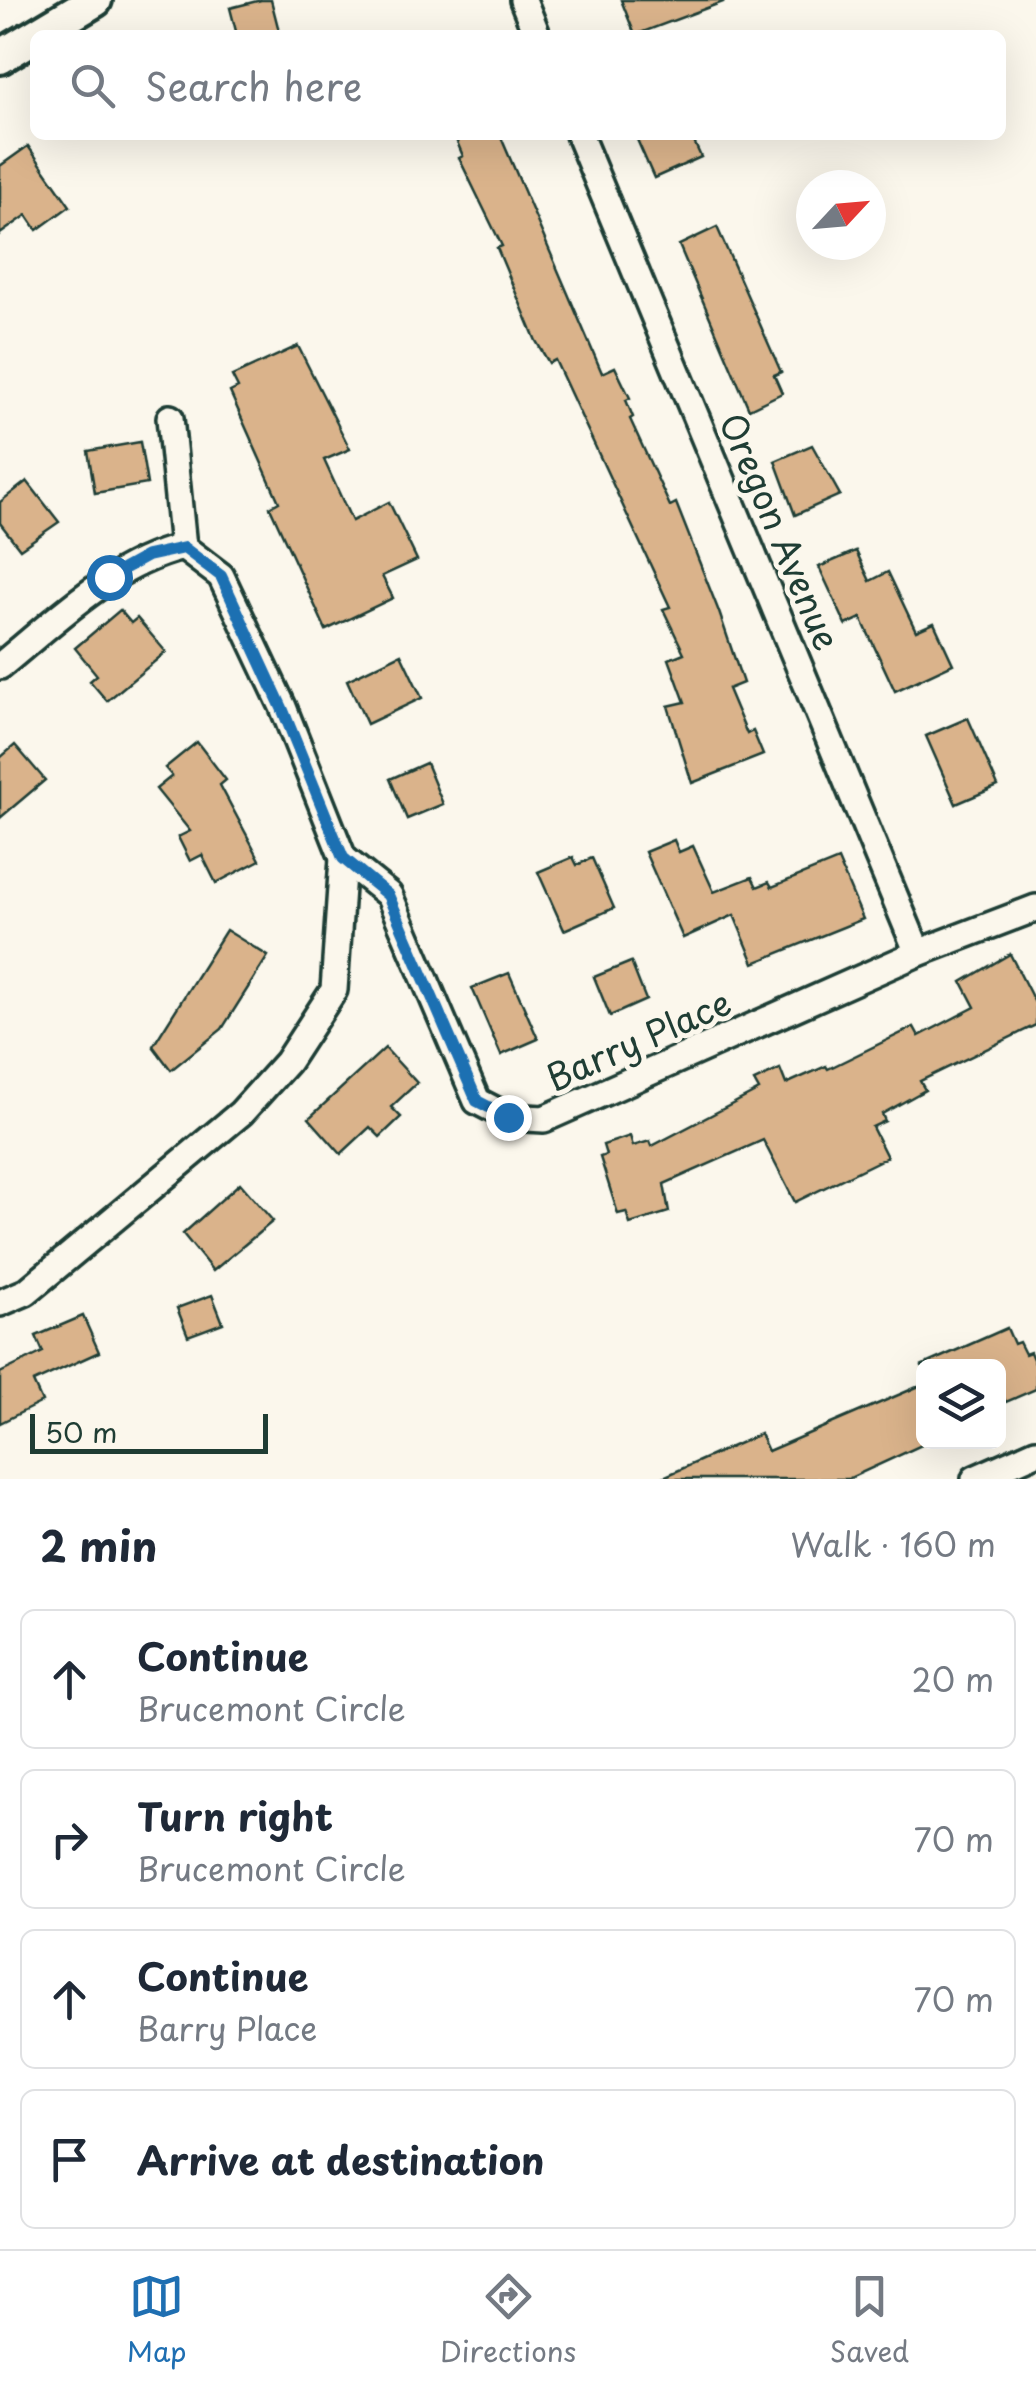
<!DOCTYPE html>
<html lang="en">
<head>
<meta charset="utf-8">
<style>
	:root { --surface:#fff; --page:#f6f6f7; --text:#1f2937; --muted:#747a83; --line:#e0e1e3; --accent:#1f6fb2 }
	body { margin:0; font-family:"Playpen Sans",sans-serif; background:var(--page); color:var(--text) }
	.controls { position:absolute; right:30px; bottom:30px; display:grid; overflow:hidden; border-radius:15px; box-shadow:0 10px 40px #0002 }
	.controls button { width:90px; height:90px; display:grid; place-items:center; padding:0; border:0; border-bottom:2px solid var(--line); background:var(--surface); color:var(--text); font:50px sans-serif }
	.compass { position:absolute; left:796px; top:170px; width:90px; height:90px; border-radius:50%; background:var(--surface); box-shadow:0 10px 40px #0002; rotate:64deg }
	.scale { position:absolute; left:30px; bottom:25px; width:238px; box-sizing:border-box; padding-left:10px; border:5px solid #1f3d34; border-top:0; font-size:28px; line-height:35px; white-space:nowrap; color:#1f3d34; -webkit-text-stroke:8px #fbf7ec; paint-order:stroke }
	.stop { position:absolute; width:30px; height:30px; margin:-22px; border:8px solid #1f6fb2; border-radius:50%; background:#fff }
	.stop.end { background:#1f6fb2; border-color:#fff; box-shadow:0 2px 10px #0008 }
	.list { margin:0; padding:0; list-style:none }
	h2 { display:flex; justify-content:space-between; align-items:center; height:130px; margin:0; padding:0 40px; font-size:42px }
	h2 small { font-size:32px; font-weight:400; color:var(--muted) }
	.list li { display:grid; grid-template-columns:65px 1fr auto; gap:30px; align-items:center; box-sizing:border-box; height:140px; margin:0 20px 20px; padding:0 20px; border:2px solid var(--line); border-radius:15px }
	.list b { display:block; font-size:38px; white-space:nowrap }
	.list p { margin:0; font-size:32px; white-space:nowrap; color:var(--muted) }
	.list em { font-size:32px; font-style:normal; color:var(--muted) }
	.icon { flex:none; width:55px; height:55px; fill:none; stroke:currentColor; stroke-width:2; stroke-linecap:round; stroke-linejoin:round }
	.map { position:relative; flex:none; width:1036px; height:1479px; overflow:hidden }
	.search { position:absolute; background:var(--surface); box-shadow:0 10px 40px #0002; left:30px; right:30px; top:30px; height:110px; display:flex; align-items:center; gap:25px; box-sizing:border-box; padding:0 35px; border-radius:15px; color:var(--muted); font-size:38px }
	.sheet { height:770px; background:var(--surface) }
	nav { display:flex; justify-content:space-around; align-items:center; box-sizing:border-box; height:140px; border-top:2px solid var(--line); background:var(--surface); font-size:28px; color:var(--muted) }
	nav a { display:grid; justify-items:center; gap:5px }
	nav .on { color:var(--accent) }
	.map>svg:first-child { display:block }
</style>
</head>
<body>
<div class="map">
<svg width="1036" height="1479" viewBox="0 0 1036 1479">
	<rect width="100%" height="100%" fill="#fbf7ec"/>
	<filter id="ink" filterUnits="userSpaceOnUse"><feTurbulence type="fractalNoise" baseFrequency=".01" numOctaves="2"/><feDisplacementMap in="SourceGraphic" scale="20" xChannelSelector="R" yChannelSelector="G"/><feConvolveMatrix kernelMatrix="1 2 1 2 8 2 1 2 1" color-interpolation-filters="sRGB"/></filter>
	<g filter="url(#ink)">
		<g fill="#dab38b" stroke="#1f3d34" stroke-width="2.5">
			<path d="M261,0H271L280,35H237L230,8Z"/>
			<path d="M621,0H722L723,2L635,35Z"/>
			<path d="M454,135H500L602,373L615,367L630,398L626,400L633,417L630,419L670,506L676,503L719,612L743,683L728,689L747,734L753,731L763,755L692,783L668,706L685,702L669,659L684,653L663,609L670,607L555,360L549,363L536,341L497,248L502,246L459,158L463,156Z"/>
			<path d="M635,135H691L701,157L654,178Z"/>
			<path d="M28,146L70,206L37,230L27,215L0,234V166Z"/>
			<path d="M717,227L781,372L774,375L782,393L749,409L679,245Z"/>
			<path d="M298,346L350,449L324,460L352,521L389,502L417,560L382,576L393,598L326,630L270,507L279,502L230,392L238,388L232,376Z"/>
			<path d="M140,442L147,484L95,493L88,451Z"/>
			<path d="M812,445L840,495L795,515L775,461Z"/>
			<path d="M27,481L59,522L20,549L0,523V502Z"/>
			<path d="M856,551L870,581L888,572L916,631L934,623L953,664L895,691L861,618L846,625L819,567Z"/>
			<path d="M120,610L131,623L137,618L166,652L107,701L90,681L97,675L75,648Z"/>
			<path d="M401,654L422,698L367,724L347,680Z"/>
			<path d="M968,718L998,786L956,804L926,736Z"/>
			<path d="M197,742L226,780L220,785L260,860L216,883L202,855L190,861L178,837L190,831L156,789L172,776L165,768Z"/>
			<path d="M15,745L45,780L0,818V758Z"/>
			<path d="M426,763L443,804L407,819L390,779Z"/>
			<path d="M674,840L679,852L693,846L714,892L752,877L757,887L769,882L772,887L838,860L863,919L754,963L734,915L683,938L645,852Z"/>
			<path d="M573,857L577,865L592,858L614,908L564,930L538,872Z"/>
			<path d="M226,930L268,956L222,1029L171,1070L153,1046Z"/>
			<path d="M1010,954L1036,1005V1025L920,1081L925,1090L882,1114L885,1121L872,1127L887,1157L795,1202L763,1140L664,1184L669,1212L630,1224L626,1212L618,1214L600,1157L606,1155L603,1145L630,1136L633,1146L650,1141L652,1146L759,1090L754,1081L780,1069L786,1084L826,1066L828,1069L914,1027L919,1036L975,1007L962,982Z"/>
			<path d="M631,962L646,1000L610,1016L594,977Z"/>
			<path d="M509,973L538,1039L501,1055L472,988Z"/>
			<path d="M385,1048L417,1083L391,1107L401,1117L380,1137L370,1127L341,1154L309,1118Z"/>
			<path d="M240,1183L273,1221L213,1271L183,1234Z"/>
			<path d="M212,1295L223,1323L188,1336L177,1308Z"/>
			<path d="M83,1316L99,1352L33,1382L42,1402L0,1423V1373L43,1352L36,1336Z"/>
			<path d="M1007,1328L1014,1344L1019,1342L1025,1354L1030,1352L1036,1366V1389L1006,1402L998,1387V1366H921Z"/>
			<path d="M924,1384V1444L848,1479H659L760,1434L768,1451Z"/>
		</g>
		<g fill="none" stroke-linecap="round" stroke-linejoin="round">
			<g stroke="#1f3d34" stroke-width="32">
				<g id="minor">
					<path d="M523,0L537,35"/>
					<path d="M579,135L918,953"/>
					<path d="M170,418L183,547"/>
					<path d="M0,666C58,619 110,565 183,547"/>
					<path d="M343,858L389,895L477,1101L508,1117L544,1119L918,953L1036,908"/>
					<path d="M0,1303L26,1292L241,1113L287,1062L334,990L343,858L283,707L221,576L183,547"/>
					<path d="M975,1479L1036,1452"/>
				</g>
			</g>
			<g stroke="#1f3d34" stroke-width="40">
				<path id="tertiary" d="M0,57L95,0"/>
			</g>
			<use href="#minor" stroke="#fbf7ec" stroke-width="25"/>
			<use href="#tertiary" stroke="#fbf7ec" stroke-width="32"/>
		</g>
	</g>
	<g fill="none" stroke-linecap="round" stroke-linejoin="round" filter="url(#ink)">
		<path stroke="#1f6fb2" stroke-width="12" d="M109,577L147,556L184,548L221,576L282,708L343,858L388,895L477,1101L508,1117"/>
	</g>
	<g text-anchor="middle" dominant-baseline="central" stroke-width="10" stroke-linejoin="round" paint-order="stroke">
		<g font-size="35" fill="#1f3d34" stroke="#fbf7ec">
			<text transform="translate(781 531) rotate(67)">Oregon Avenue</text>
			<text transform="translate(638 1039) rotate(-24)">Barry Place</text>
		</g>
	</g>
</svg>
<div class="controls">
<button><svg class="icon" aria-label="layers" viewBox="0 0 24 24"><path d="M12 4l9 5-9 5-9-5zM3 14l9 5 9-5"/></svg></button>
</div>
<svg class="compass" viewBox="-18 -18 36 36"><path d="M0-13l5 13h-10z" fill="#e53935"/><path d="M0 13l5-13h-10z" fill="#747a83"/></svg>
<div class="scale">50 m</div>
<div class="stop" style="left:109px;top:577px"></div>
<div class="stop end" style="left:508px;top:1117px"></div>
<div class="search"><svg class="icon" aria-label="search" viewBox="0 0 24 24"><circle cx="10" cy="10" r="6"/><path d="M15 15l6 6"/></svg>Search here</div>
</div>
<section class="sheet">
<h2>2 min<small>Walk · 160 m</small></h2>
<ul class="list">
<li><svg class="icon" aria-label="ahead" viewBox="0 0 24 24"><path d="M12 20V5M6 11l6-6 6 6"/></svg><div><b>Continue</b><p>Brucemont Circle</p></div><em>20 m</em></li>
<li><svg class="icon" aria-label="right" viewBox="0 0 24 24"><path d="M7 20v-9h11M14 6l5 5-5 5"/></svg><div><b>Turn right</b><p>Brucemont Circle</p></div><em>70 m</em></li>
<li><svg class="icon" aria-label="ahead" viewBox="0 0 24 24"><path d="M12 20V5M6 11l6-6 6 6"/></svg><div><b>Continue</b><p>Barry Place</p></div><em>70 m</em></li>
<li><svg class="icon" aria-label="arrive" viewBox="0 0 24 24"><path d="M6 21V4h12l-3 4 3 4H6"/></svg><div><b>Arrive at destination</b></div></li>
</ul>
</section>
<nav>
<a class="on"><svg class="icon" aria-label="map" viewBox="0 0 24 24"><path d="M3 6l6-2 6 2 6-2v14l-6 2-6-2-6 2zM9 4v14M15 6v14"/></svg>Map</a>
<a><svg class="icon" aria-label="directions" viewBox="0 0 24 24"><path d="M12 3l9 9-9 9-9-9zM9 14v-3h6M13 9l2 2-2 2"/></svg>Directions</a>
<a><svg class="icon" aria-label="saved" viewBox="0 0 24 24"><path d="M7 4h10v16l-5-4-5 4z"/></svg>Saved</a>
</nav>
</body>
</html>
